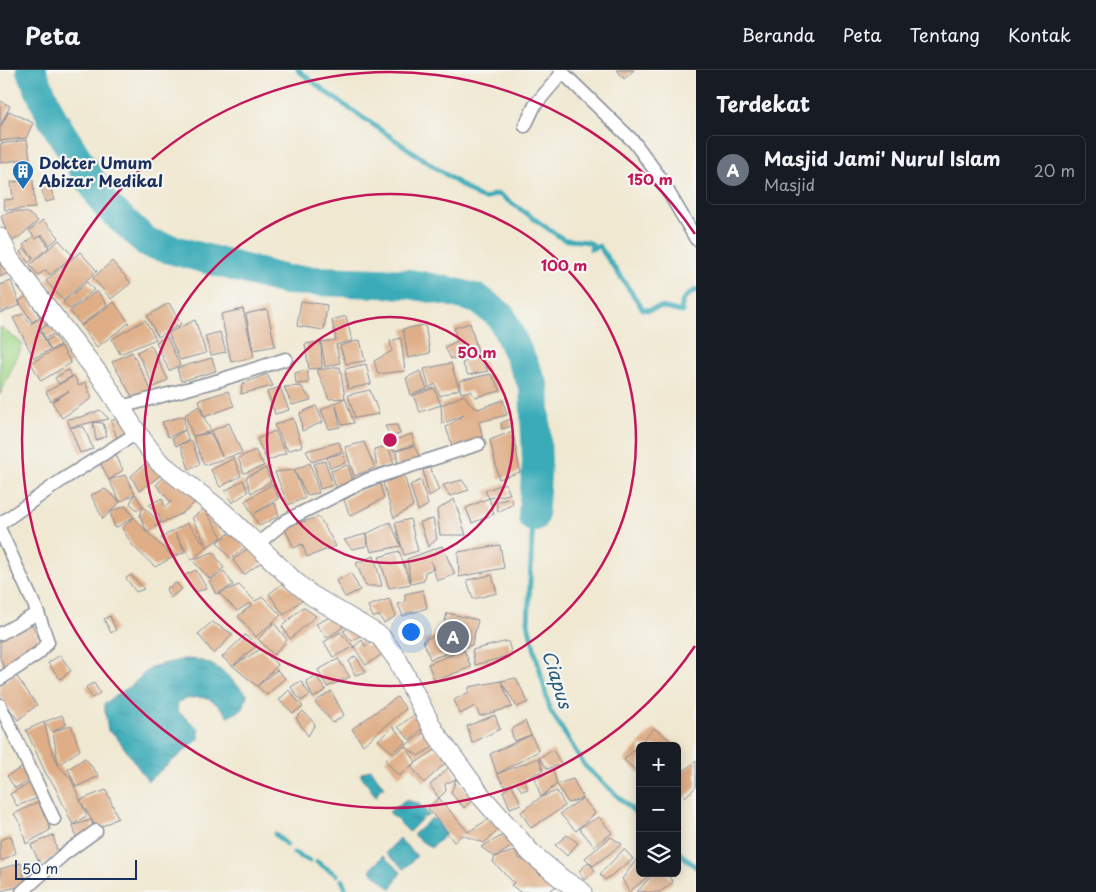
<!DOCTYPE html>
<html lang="id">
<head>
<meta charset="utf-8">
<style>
	:root { --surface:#171b24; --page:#20242c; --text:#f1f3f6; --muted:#9ea1a6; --line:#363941; --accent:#b45309 }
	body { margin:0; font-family:"Playpen Sans",sans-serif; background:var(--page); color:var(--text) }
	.controls { position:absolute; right:15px; bottom:15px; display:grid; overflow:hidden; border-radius:8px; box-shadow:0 2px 12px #0003 }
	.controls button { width:45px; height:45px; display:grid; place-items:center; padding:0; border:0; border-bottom:1px solid var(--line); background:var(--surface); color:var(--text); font:25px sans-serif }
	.scale { position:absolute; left:15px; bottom:12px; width:122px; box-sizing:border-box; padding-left:5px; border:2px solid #1b2f5e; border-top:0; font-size:14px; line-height:18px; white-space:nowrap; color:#1b2f5e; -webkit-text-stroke:4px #f6f6f2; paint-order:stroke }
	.you { position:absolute; left:410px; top:561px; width:18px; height:18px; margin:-12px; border:4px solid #fff; border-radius:50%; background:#1a73e8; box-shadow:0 0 0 8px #1a73e833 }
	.badge { display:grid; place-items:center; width:32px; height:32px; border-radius:50%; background:var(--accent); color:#fff; font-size:16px; font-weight:700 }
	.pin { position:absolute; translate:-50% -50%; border:2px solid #fff; box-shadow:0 1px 5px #0006 }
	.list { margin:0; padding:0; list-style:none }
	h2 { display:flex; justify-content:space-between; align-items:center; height:65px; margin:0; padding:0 20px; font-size:21px }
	h2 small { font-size:16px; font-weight:400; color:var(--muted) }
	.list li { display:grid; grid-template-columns:32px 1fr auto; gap:15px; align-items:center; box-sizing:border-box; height:70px; margin:0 10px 10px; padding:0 10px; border:1px solid var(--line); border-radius:8px }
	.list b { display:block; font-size:19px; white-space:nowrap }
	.list p { margin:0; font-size:16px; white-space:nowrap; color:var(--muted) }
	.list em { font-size:16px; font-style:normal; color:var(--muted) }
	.icon { flex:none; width:28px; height:28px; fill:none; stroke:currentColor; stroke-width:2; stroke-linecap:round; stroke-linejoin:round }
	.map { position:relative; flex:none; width:696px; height:822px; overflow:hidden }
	header { display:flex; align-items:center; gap:30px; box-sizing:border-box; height:70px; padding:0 25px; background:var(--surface); border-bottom:1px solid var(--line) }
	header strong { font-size:24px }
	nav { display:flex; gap:28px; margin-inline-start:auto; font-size:18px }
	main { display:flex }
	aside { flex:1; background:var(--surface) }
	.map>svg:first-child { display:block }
</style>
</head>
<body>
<header>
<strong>Peta</strong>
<nav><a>Beranda</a><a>Peta</a><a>Tentang</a><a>Kontak</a></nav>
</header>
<main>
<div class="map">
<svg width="696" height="822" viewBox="0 0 696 822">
	<defs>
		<pattern id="water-ripples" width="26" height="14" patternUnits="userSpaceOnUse" patternTransform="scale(1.25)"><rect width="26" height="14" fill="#3babb8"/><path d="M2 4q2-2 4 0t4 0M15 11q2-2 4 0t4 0" fill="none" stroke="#318c99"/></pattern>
	</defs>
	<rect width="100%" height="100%" fill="#f6f6f2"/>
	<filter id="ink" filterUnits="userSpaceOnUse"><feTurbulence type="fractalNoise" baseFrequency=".02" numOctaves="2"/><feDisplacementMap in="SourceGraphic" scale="10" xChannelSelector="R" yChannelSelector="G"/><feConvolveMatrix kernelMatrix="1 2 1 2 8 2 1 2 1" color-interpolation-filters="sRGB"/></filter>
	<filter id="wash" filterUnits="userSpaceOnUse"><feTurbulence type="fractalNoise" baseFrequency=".0096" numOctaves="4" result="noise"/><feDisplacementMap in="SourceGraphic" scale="20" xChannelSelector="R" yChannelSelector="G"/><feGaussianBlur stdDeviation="1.12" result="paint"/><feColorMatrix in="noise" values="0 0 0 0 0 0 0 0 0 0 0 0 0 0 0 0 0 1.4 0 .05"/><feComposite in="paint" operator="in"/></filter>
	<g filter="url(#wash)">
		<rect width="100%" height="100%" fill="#f0e8d1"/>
		<path fill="#a2d788" stroke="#5e8373" d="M0,257L23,274L0,325Z"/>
		<g fill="url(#water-ripples)" stroke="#2b6d8b">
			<path d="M184,589C215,589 225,604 247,624L243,639L228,647C214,627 202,623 178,632L177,641L199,659V669L148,711L115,665L108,661L104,634L133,614L151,597Z"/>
			<path d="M371,699L384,717L379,720L376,727L360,704Z"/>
			<path d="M405,730L418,733L430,745L423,748L409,762L389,742Z"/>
			<path d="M432,748L437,751L446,764L431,778L413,765Z"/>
			<path d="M399,768L417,786L404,799L386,783Z"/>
			<path d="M383,786L401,802L391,819L370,800Z"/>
		</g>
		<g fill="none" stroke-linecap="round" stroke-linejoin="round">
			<g stroke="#3babb8" stroke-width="5">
				<path d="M298,0L327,23L477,126L485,129L495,124L500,125L563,169C572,172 585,169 592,174L591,179L599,176L643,239L648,240L661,237L682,242C680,229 686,226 696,220"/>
				<path d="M533,447L528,554L550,640L585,696L640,747"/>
				<path d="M275,764L287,775"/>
				<path d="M677,781L696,797"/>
				<path d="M294,783L310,791"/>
				<path d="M317,792L337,805"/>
				<path d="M342,810L347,822"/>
			</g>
			<path stroke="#3babb8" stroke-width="30" d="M31,0L52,48L106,135L148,173L285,210L410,214L448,221L478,229L501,246L534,317L537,392L533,447"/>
		</g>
		<g id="blocks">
			<g fill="#dfae87">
				<path d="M617,0H634L624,9Z"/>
				<path d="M0,31L10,36L0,57Z"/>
				<path d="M9,41L33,53L26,68L0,71V58Z"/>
				<path d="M27,70L30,88L0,93V74Z"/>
				<path d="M33,110L35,138L5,140L4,130L13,129L11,112Z"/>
				<path d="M50,114L54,130L45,132L41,116Z"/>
				<path d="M14,141L28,143L38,151L18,168L10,172L1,146Z"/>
				<path d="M43,150L59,167L50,175L42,165L35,169L41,166L49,177L35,189L23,175L34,166L29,161Z"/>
				<path d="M59,170L73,186L50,205L46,200L38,205L30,195Z"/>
				<path d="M24,178L33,189L29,193L20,182Z"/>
				<path d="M80,182L97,201L63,230L46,211Z"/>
				<path d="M0,188L10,202L0,207Z"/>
				<path d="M112,191L131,213L111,229L93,208Z"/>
				<path d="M11,211L20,235L0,243V215Z"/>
				<path d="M87,212L94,220L70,239L63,232Z"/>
				<path d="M97,221L107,235L81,255L70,241Z"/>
				<path d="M27,226L40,247L32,252L19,231Z"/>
				<path d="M301,231L327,235L324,260L297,256Z"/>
				<path d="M114,232L129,253L97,277L81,256Z"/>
				<path d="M169,233L181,254L158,267L147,246Z"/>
				<path d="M243,239L254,287L231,292L221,244Z"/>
				<path d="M267,239L275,276L253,280L246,244Z"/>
				<path d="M23,244L30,254L46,245L50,253L39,259L50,280L34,288L13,248Z"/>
				<path d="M346,246L352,271L336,275L340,293L325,297L321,272L322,298L309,299L305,274L336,270L332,250Z"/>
				<path d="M145,250L156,269L120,284L112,269Z"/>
				<path d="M195,250L206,283L180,290L168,263Z"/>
				<path d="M51,253L56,263L45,268L40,259Z"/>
				<path d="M470,253L478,282L451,289L445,277L457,271L454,258Z"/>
				<path d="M425,255L430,283L408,288L403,259Z"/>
				<path d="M220,262L226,282L211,285L205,266Z"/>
				<path d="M55,266L60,275L51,280L46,271Z"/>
				<path d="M167,267L180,295L169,301L156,272Z"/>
				<path d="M401,268L405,301L378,304L374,291L392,281L390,271Z"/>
				<path d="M360,270L365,291L346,294L340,276Z"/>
				<path d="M151,275L168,310L154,317L137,282Z"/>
				<path d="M61,276L71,293L41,311L31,293Z"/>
				<path d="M132,282L153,324L136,333L112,292Z"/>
				<path d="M481,284L488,301L468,305L462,293Z"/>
				<path d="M212,288L216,301L181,311L177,298Z"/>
				<path d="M451,293L459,319L440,326L435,314L429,318L424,299Z"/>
				<path d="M366,294L371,314L348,319L345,299Z"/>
				<path d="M340,297L345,328L329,329L317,300Z"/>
				<path d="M68,300L72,306L59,314L55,308Z"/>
				<path d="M307,300L309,313L296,314L295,303Z"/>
				<path d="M420,301L427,319L411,325L406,308Z"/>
				<path d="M267,304L273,316L241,324L242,314Z"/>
				<path d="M491,304L501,321L475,327L471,321L461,323L459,311Z"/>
				<path d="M74,306L79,316L85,312L92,328L62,348L52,332L69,321L51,331L46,322Z"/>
				<path d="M301,316L311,330L292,335L284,317Z"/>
				<path d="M280,317L289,340L275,344L267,322Z"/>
				<path d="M434,318L441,335L420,342L413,326Z"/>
				<path d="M370,320L379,344L355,348L348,325Z"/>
				<path d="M228,321L234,336L204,347L211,361L194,366L210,363L222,386L211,361L229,353L242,383L204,395L185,345L199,336L204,347L199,330Z"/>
				<path d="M464,325L472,336L478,339L503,330L507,345L479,352L483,369L453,378L446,357L464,345L442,354L441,335Z"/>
				<path d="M345,328L354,353L342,355L336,336L340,357L329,359L321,340Z"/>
				<path d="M316,336L323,352L302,361L300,343Z"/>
				<path d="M100,340L109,349L93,352L103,353L107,366L96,370L93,352L71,357H84L93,379L80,383L67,349L81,347Z"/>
				<path d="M124,345L132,363L118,371L111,351Z"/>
				<path d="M184,346L185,360L168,367L162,352Z"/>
				<path d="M293,348L302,376L288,381L274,355Z"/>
				<path d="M510,349L512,356L502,359L501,353Z"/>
				<path d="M397,355L400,364L391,367L385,356Z"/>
				<path d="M185,360L189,370L176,376L172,368Z"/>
				<path d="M275,361L286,383L267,391L257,369Z"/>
				<path d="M513,361L520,402L499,409L490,370Z"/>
				<path d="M412,364L414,375L393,381L391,371Z"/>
				<path d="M192,371L200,394L189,399L180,374Z"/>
				<path d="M339,372L342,381L327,387L344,383L345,393L330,398L327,387L312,392L306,381Z"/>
				<path d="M364,372L375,398L354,406L345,377Z"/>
				<path d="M388,376L394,394L377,399L374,379Z"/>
				<path d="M414,376L421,389L398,396L396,381Z"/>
				<path d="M255,380L264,396L244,403L238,388Z"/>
				<path d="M115,383L123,400L109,410L100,392Z"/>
				<path d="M234,388L241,406L220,417L211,400Z"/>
				<path d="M149,390L161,405L139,421L131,406Z"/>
				<path d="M325,391L333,415L320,419L314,394Z"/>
				<path d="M310,393L319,423L307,425L294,400L305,428L288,435L275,402L294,400Z"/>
				<path d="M348,395L354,413L337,421L331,401Z"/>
				<path d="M266,398L271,412L251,423L246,407Z"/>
				<path d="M430,398L439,420L429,426L423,400Z"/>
				<path d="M167,404L202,427L181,444L161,453L159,445L149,435L162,428L165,437L171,432L156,415Z"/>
				<path d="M125,405L135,424L120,432L110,442L125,436L134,447L115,458L110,442L103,449L91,425L105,419L120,432L109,410Z"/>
				<path d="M404,405L413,436L394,448L383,413Z"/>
				<path d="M243,410L248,422L232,433L225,421Z"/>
				<path d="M421,410L428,435L418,441L410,415Z"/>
				<path d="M462,410L469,420L450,426L443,415Z"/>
				<path d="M505,413L510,424L489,428L494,444L472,453L466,438L489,428L485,421Z"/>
				<path d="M272,414L279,428L255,443L275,433L279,446L259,456L245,431Z"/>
				<path d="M380,414L384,428L350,446L344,430L362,420Z"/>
				<path d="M135,424L143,437L161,453L147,462L173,487L155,497L133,476L122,458L134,447L147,462L140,446L143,437L137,440L130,433Z"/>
				<path d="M511,428L513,434L498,442L496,432Z"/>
				<path d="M454,429L466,465H440L437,440Z"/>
				<path d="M204,439L222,467L207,477L192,448Z"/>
				<path d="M319,447L336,476L307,487L302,474L294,478L284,457Z"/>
				<path d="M410,449L418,481L404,485L395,453Z"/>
				<path d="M433,449L437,469L428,477L420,452Z"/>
				<path d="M390,452L401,476L371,482L366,464Z"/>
				<path d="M187,453L207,477L192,490L175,463L185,482L173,487L161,468Z"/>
				<path d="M231,462L245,477L231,489L217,472Z"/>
				<path d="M366,464L367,476L352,479L344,470Z"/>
				<path d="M500,475L504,498L459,507L458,482Z"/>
				<path d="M251,476L263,491L244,505L233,490Z"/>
				<path d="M442,476L455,504L437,511L431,491L433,499L425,502L424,511L411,514L389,518L379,487L399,481L411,514L407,489Z"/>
				<path d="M213,482L224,498L210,509L192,490Z"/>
				<path d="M374,486L382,516H366L356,493Z"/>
				<path d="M196,500L207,519L194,522L185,505Z"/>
				<path d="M224,501L233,515L219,523L239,515L255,531L263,527L281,545L256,567L238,546L252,535L250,533L237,541L219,523L216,524L209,511Z"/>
				<path d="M351,503L360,520L345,527L336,511Z"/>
				<path d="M131,505L144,519L136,522L126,508Z"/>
				<path d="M492,505L497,523L473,529L467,510Z"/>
				<path d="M176,513L182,519L170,528L166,519Z"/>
				<path d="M283,513L303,529L284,545L269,524Z"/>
				<path d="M423,520L427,538L403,546L398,534L405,532V524Z"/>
				<path d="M389,529L396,546L384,553L379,546L373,547L368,536Z"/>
				<path d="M303,537L316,546L290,569L282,556Z"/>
				<path d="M447,543L478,550L472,575L430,589L423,570L442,563Z"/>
				<path d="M334,545L343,557L327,568L316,554Z"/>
				<path d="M110,546L116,560L111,563L104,549Z"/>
				<path d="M30,550L41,574L24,583L27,590L5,600L0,588V565Z"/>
				<path d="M212,552L233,564L214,584L198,564Z"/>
				<path d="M274,553L287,570L274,585L258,569Z"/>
				<path d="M352,556L361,565L352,571L343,561Z"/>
				<path d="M340,562L354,577L362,570L365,576L381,569L388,580L366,595L354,577L333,587L324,572Z"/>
				<path d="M245,565L257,575L234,595L261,579L278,595L257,616L222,587Z"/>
				<path d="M508,571L512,585L475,595L472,580Z"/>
				<path d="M464,580L471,597L435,611L428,594Z"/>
				<path d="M60,585L71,601L60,609L48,593Z"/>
				<path d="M355,586L366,602L355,605L349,591Z"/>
				<path d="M338,589L350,607L327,617L318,600Z"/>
				<path d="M277,600L285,608L267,625L257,616Z"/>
				<path d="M15,604L37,635L18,650L0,626V615Z"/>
				<path d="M316,606L326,620L313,628L306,611Z"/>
				<path d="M516,608L528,632L517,637L501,611Z"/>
				<path d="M301,611L310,625L301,631L291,617Z"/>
				<path d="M501,611L512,637L480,646L475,636L460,644L454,630L469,622V617Z"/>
				<path d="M94,613L100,623L92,628L86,617Z"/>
				<path d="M289,620L303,637L293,643L279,630Z"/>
				<path d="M331,621L344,645L333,653L315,632Z"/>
				<path d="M397,627L406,639L363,675L352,659Z"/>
				<path d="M303,641L315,654L308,666L296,648Z"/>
				<path d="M415,644L423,658L410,670L398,657Z"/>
				<path d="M62,645L66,654L53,662L71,655L80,680L58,695L53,662L44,652L50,676L58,695L71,709L80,730L106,720L118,748L97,759L80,730L87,745L73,755L54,715L46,704L26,660L44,652Z"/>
				<path d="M495,645L500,659L472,673L467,656Z"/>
				<path d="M525,651L531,665L514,671L511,660Z"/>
				<path d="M393,657L406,672L392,682L378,670Z"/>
				<path d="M429,658L440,673L418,686L405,676Z"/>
				<path d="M654,658L678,676H640V704L624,690Z"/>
				<path d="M531,665L539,681L497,704L490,684Z"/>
				<path d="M405,676L416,692L399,706L385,690Z"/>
				<path d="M441,676L451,688L424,713L411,696Z"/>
				<path d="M553,680L561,694L548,699L539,688Z"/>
				<path d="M85,688L99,706L76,717L68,699Z"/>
				<path d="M539,688L543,701L524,709L528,719L522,721L516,713L506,718L497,704Z"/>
				<path d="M696,691V717L685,727L677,717V706Z"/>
				<path d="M25,696L32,710L15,718L7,706Z"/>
				<path d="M450,696L456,709L474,728L464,738L451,723L456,709L445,714L446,721L439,728L468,762L492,747L502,757L484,773L462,765L454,772L428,738L439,728L430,715Z"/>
				<path d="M553,700L557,714L541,727L535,710Z"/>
				<path d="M573,709L583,728L595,743L576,761L560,744L583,728L568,733L557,714Z"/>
				<path d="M36,710L43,726L17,736L10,724Z"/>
				<path d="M512,715L521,734L510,738L503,721Z"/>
				<path d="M557,721L565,736L531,758L521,742L541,727Z"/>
				<path d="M44,729L50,760L26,774L20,753L14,744Z"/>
				<path d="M599,747L612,763L594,776L579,758Z"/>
				<path d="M92,750L93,762L77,770L73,755Z"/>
				<path d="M509,762L518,773L495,787L514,781L520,789L539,796L535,799L540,805L547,801L558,815L548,822H520L511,815L514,813L493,792L495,787L481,777Z"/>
				<path d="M53,765L58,784L41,796L31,775Z"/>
				<path d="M567,765L578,773L567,786L555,775Z"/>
				<path d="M11,766L16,783L2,791L0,787V770Z"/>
				<path d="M611,767L622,774L593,796L589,792L595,801L584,810L579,801L589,792L585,788Z"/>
				<path d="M624,779L633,789L605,810L600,804Z"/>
				<path d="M640,785V803H652L629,822L622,809Z"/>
				<path d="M21,793L26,815L0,821V799Z"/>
				<path d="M654,803H666L673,812L660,822H637Z"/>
			</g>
		</g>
	</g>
	<g filter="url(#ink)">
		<use href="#blocks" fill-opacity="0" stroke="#868c98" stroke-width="1"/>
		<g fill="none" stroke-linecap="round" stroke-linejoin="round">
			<g stroke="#868c98" stroke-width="15">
				<g id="street">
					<path d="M560,0L634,72L659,106L696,169"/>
					<path d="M525,56L535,35L563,2"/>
					<path d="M121,337L220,310L286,289"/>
					<path d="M0,454L62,410L137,363"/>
					<path d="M0,460L38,543L48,572L39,583L0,609"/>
					<path d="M256,475L287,450L367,410L479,374"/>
					<path d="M0,564L38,543"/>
					<path d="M0,635L54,749"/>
					<path d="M22,822L63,785L96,761"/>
				</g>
			</g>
			<g stroke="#868c98" stroke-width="21">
				<path id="secondary" d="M0,168L10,190L101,307L137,363L159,392L224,443L294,511L311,525L380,566L397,589L434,661L482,727L531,783L562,809L582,822"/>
			</g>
			<use href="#street" stroke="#fff" stroke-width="12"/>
			<use href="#secondary" stroke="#fff" stroke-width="19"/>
		</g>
	</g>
	<g fill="none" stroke="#c2185b" stroke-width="2.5">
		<circle cx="390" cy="370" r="123"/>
		<circle cx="390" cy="370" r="246"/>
		<path d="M695 576A368 368 0 1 1 695 164"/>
	</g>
	<defs>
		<g id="building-pin" transform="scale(1.125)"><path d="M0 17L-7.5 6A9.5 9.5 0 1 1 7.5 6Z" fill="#1f6fb2" stroke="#f6f6f2"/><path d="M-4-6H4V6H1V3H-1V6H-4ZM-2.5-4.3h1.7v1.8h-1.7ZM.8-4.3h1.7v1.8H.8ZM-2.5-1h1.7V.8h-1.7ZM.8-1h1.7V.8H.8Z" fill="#fff"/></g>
	</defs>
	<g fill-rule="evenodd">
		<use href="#building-pin" x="23" y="101"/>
	</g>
	<g text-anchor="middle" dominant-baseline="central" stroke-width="4.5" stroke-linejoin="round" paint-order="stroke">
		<g font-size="16" font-weight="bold" fill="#1b2f5e" stroke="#f6f6f2" text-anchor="start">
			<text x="39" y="92">Dokter Umum<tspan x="39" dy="18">Abizar Medikal</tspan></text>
		</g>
		<g font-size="18" font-style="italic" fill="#265a7e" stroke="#f6f6f2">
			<text transform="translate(558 609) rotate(73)">Ciapus</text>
		</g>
	</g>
	<circle cx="390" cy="370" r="8" fill="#c2185b" stroke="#f6f6f2" stroke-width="2.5"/>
	<g font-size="15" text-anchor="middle" font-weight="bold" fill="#c2185b" stroke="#f6f6f2" stroke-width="4.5" stroke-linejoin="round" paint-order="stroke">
		<text x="650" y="115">150 m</text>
		<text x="564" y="201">100 m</text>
		<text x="477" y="288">50 m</text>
	</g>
</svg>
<div class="controls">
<button>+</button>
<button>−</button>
<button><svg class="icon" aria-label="layers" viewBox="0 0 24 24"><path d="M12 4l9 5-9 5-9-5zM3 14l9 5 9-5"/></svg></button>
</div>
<div class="scale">50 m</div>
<div class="you"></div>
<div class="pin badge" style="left:453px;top:567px;background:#6b7280">A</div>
</div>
<aside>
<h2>Terdekat<small></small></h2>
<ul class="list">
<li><span class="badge" style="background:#6b7280">A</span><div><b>Masjid Jami' Nurul Islam</b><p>Masjid</p></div><em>20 m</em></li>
</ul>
</aside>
</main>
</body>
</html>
